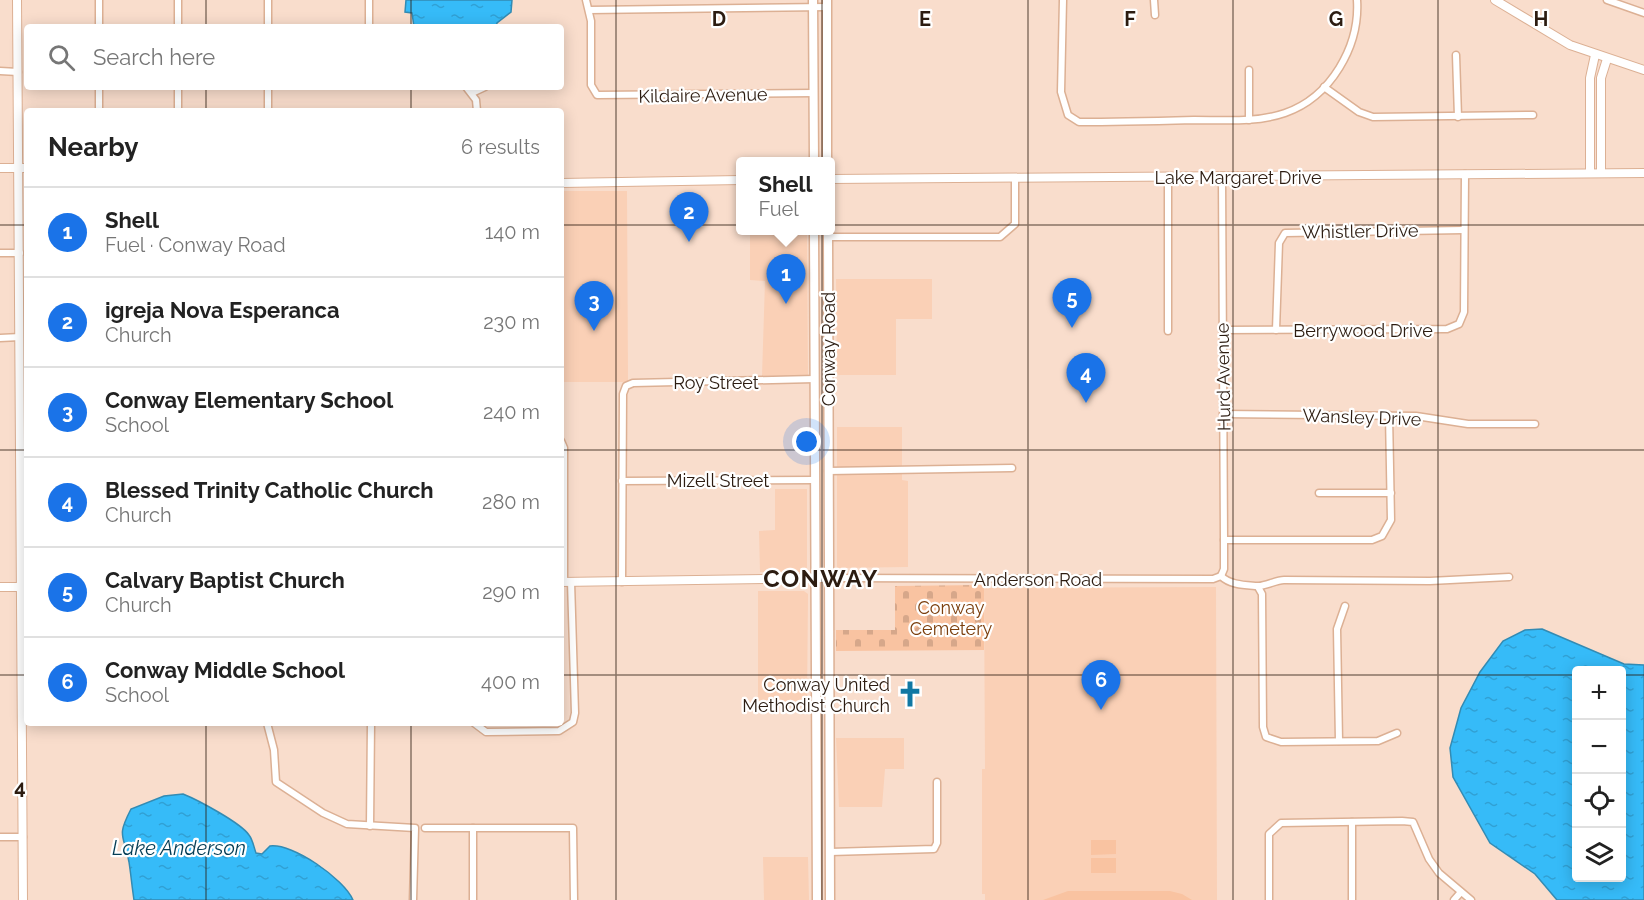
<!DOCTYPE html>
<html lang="en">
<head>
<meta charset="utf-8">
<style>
	:root { --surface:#fff; --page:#f2f2f2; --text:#222; --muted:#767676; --line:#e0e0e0; --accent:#1a73e8 }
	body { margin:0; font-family:Raleway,sans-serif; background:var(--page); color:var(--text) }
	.controls { position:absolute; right:18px; bottom:18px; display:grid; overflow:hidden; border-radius:6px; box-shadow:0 3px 15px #0003 }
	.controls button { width:54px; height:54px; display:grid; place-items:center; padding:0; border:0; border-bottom:2px solid var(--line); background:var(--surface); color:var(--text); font:30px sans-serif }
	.you { position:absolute; left:807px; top:442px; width:21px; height:21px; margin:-15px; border:4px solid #fff; border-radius:50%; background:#1a73e8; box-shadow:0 0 0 9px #1a73e833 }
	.badge { display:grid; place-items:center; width:39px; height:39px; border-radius:50%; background:var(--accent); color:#fff; font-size:20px; font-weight:700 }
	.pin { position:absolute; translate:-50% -50px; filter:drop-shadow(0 2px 3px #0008) }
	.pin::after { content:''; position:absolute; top:32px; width:21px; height:18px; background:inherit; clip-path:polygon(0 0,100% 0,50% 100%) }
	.popup { position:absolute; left:736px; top:157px; width:99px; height:78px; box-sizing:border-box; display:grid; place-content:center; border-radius:6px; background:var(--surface); filter:drop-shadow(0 2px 4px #0005); font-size:20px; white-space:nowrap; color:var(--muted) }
	.popup b { font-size:22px; color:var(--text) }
	.popup::after { content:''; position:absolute; left:50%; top:100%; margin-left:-12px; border:12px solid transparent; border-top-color:var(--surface) }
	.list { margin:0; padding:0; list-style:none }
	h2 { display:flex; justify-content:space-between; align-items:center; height:78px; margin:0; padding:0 24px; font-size:26px }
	h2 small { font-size:20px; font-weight:400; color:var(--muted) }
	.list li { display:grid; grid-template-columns:39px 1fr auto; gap:18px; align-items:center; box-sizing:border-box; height:90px; padding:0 24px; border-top:2px solid var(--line) }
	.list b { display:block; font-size:22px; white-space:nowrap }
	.list p { margin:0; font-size:20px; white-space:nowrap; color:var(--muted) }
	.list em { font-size:20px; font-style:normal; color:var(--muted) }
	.icon { flex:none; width:33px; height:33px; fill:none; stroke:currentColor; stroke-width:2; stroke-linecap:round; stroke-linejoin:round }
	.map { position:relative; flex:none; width:1644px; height:900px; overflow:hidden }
	.search { position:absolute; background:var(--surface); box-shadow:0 3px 15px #0003; left:24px; top:24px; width:540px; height:66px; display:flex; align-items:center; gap:15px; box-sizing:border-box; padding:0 21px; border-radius:6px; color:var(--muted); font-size:22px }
	.panel { position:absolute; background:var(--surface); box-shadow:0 3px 15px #0003; left:24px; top:108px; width:540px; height:618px; border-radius:6px }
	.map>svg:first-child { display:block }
</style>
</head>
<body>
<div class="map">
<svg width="1644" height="900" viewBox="0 0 1644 900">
	<defs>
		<pattern id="cemetery-stones" width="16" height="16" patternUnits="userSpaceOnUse" patternTransform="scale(1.5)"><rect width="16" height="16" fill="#f9c3a1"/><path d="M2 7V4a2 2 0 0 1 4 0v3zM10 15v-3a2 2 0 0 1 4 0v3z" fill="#d6a78a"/></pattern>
		<pattern id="water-ripples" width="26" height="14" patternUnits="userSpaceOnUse" patternTransform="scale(1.5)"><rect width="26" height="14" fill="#36bbf8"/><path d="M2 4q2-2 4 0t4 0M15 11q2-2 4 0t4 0" fill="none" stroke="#30a0d4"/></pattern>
	</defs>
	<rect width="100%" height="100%" fill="#f9ddcc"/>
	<g fill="#fad0b6">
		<path d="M561,191H627L628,382H561Z"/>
		<path d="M750,231H807L808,376H762L765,281L750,280Z"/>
		<path d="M836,279H932V319H896V375H837Z"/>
		<path d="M837,427H902V480L908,481V567L837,568Z"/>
		<path d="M775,489H807V568L801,572H760L759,531L775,530Z"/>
		<path d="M1216,587L1217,900H985V894H982V769H985L984,588Z"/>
		<path d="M804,591L808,594L807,701H758V591Z"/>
		<path d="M836,738H904V769H885L882,807H839Z"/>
		<path d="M763,857H808L809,900H764Z"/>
	</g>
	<path fill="url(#cemetery-stones)" d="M984,585V650L836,651V630H895V586Z"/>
	<g fill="#f9c3a1">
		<path d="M1091,840H1116V854L1091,855Z"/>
		<rect x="1091" y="858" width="25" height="15"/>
		<path d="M1068,891H1170L1182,894L1192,900H1043Z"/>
	</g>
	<g fill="url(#water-ripples)" stroke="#338bb3" stroke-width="1.5" fill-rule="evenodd">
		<path d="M406,0H512L511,12L497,23L496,27H414L412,13L405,12Z"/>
		<path d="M1542,629L1624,664L1644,665V900H1557L1535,874L1490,843L1453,777L1450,748L1461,708L1480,672L1503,641L1525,630ZM1576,670H1622V878H1576Z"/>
		<path d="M183,794C198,800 241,823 249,835C253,840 254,848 256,853L262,854L270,846C293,843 344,879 353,900H134C132,887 131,875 129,862C124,834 116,838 131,809L164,796Z"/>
	</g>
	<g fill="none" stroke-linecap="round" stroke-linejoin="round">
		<g stroke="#dcb094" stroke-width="9">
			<g id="minor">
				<path d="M99,0V27"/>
				<path d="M268,0V27"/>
				<path d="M369,0V27"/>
				<path d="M586,0L591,21V85L597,95L814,93"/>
				<path d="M1063,0L1061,92L1068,115L1079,122C1117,122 1156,121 1194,120C1224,120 1256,123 1285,113C1331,97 1360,46 1357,0"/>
				<path d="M1154,0L1155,15"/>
				<path d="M1607,0L1644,13"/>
				<path d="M589,10L827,7"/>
				<path d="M178,27V0"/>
				<path d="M1456,55L1458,117"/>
				<path d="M1249,70V120"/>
				<path d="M0,71L18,72"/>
				<path d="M99,87V111"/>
				<path d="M268,87V111"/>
				<path d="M466,87L476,100L477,111"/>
				<path d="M1324,87L1359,112L1373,117L1533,115"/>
				<path d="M472,93L485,87"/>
				<path d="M178,111V87"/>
				<path d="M1168,178V331"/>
				<path d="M828,237H1000L1015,224V178"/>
				<path d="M0,253H20"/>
				<path d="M1222,330L1447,329L1459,324L1464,312L1465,174"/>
				<path d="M1276,330L1279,243L1285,233L1463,230"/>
				<path d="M0,338L20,337"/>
				<path d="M1223,414L1416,416L1468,424H1535"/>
				<path d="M561,441L564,448V582"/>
				<path d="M828,471L1012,468"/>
				<path d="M622,481L815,480"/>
				<path d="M1319,493H1391"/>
				<path d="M1224,540H1372L1382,536L1391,520L1389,415"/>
				<path d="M1221,576L1224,569V540L1222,178"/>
				<path d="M1221,576C1230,585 1245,585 1257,586C1264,587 1276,580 1284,580L1430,581L1509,577"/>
				<path d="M827,578L1213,579L1221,576"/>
				<path d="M622,582L623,394L626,386L633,383L815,379"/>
				<path d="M1258,587L1262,594L1263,727L1266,737L1281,742L1378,741L1397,733"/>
				<path d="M267,723L274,750L276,782L323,813L347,824L415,828L413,900"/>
				<path d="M474,723L486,732L559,731L573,722L575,713L571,582"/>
				<path d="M1339,741L1337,629L1345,606"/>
				<path d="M1352,822V900"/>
				<path d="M370,826L371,723"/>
				<path d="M425,828H573L574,900"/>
				<path d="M0,837H23"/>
				<path d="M830,852L934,849L937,843V782"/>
				<path d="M473,900V828"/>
				<path d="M1269,900V834L1281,823L1402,821L1413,822L1429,859L1439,873L1471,900"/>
				<path d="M1454,900L1461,892"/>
			</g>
		</g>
		<g stroke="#dcb094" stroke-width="10">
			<g id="tertiary">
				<path d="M17,0L23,900"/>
				<path d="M1495,0L1570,45L1644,70"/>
				<path d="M0,168H27"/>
				<path d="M1590,173V78L1595,55"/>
				<path d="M1601,173V78L1607,59"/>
				<path d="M831,179L1644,173"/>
				<path d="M561,183L741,180"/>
				<path d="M561,582L827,578"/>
				<path d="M0,587H25"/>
			</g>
		</g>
		<g stroke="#dcb094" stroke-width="11">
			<g id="secondary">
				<path d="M813,0L814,162"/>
				<path d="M827,0V162"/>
				<path d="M814,230L817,900"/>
				<path d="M828,230L830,900"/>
			</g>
		</g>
		<use href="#minor" stroke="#fff" stroke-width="6"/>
		<use href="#tertiary" stroke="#fff" stroke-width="8"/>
		<use href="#secondary" stroke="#fff" stroke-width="8"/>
	</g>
	<path fill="none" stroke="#2c1c11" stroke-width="1.5" stroke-opacity="0.55" d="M206,0V27M411,0V27M616,0V900M822,0V900M1028,0V900M1233,0V900M1438,0V900M206,87V111M411,87V111M0,225H27M561,225H1644M0,450H27M561,450H1644M0,675H27M561,675H1576M1622,675H1644M206,723V900M411,723V900"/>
	<defs>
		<g id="church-bare" transform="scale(2.07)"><path d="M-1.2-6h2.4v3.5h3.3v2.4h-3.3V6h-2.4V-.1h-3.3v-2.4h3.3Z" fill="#1178a3" stroke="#fff" stroke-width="2.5" paint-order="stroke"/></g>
	</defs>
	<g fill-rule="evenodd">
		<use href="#church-bare" x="910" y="694"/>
	</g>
	<g text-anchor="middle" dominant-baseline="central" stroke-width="4.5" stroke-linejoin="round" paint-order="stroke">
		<g font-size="18" fill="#2c1c11" stroke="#fff">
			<text transform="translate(703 95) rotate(-1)">Kildaire Avenue</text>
			<text x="1238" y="177">Lake Margaret Drive</text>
			<text transform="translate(1360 231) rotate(-1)">Whistler Drive</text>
			<text x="1363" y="330">Berrywood Drive</text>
			<text transform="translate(828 349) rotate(-90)">Conway Road</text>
			<text transform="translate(1223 377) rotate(-91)">Hurd Avenue</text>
			<text x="716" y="382">Roy Street</text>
			<text transform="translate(1362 417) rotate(2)">Wansley Drive</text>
			<text x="718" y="480">Mizell Street</text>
			<text x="1038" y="579">Anderson Road</text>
		</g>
		<g font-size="18" fill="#7b3e0c" stroke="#fff">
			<text x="951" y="607">Conway<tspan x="951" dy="21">Cemetery</tspan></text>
		</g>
		<g font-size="18" fill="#2c1c11" stroke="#fff" text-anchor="end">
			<text x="890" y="684">Conway United<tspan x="890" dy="21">Methodist Church</tspan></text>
		</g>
		<g font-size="20" font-style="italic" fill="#043d55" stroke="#fff">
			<text x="179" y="848">Lake Anderson</text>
		</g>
		<g font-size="24" font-weight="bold" letter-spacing="1.5" fill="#2c1c11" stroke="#fff">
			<text x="821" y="578">CONWAY</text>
		</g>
	</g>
	<g font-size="20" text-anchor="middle" font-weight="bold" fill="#2c1c11" stroke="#fff" stroke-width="4.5" stroke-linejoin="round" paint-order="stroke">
		<text x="719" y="26">D</text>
		<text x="925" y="26">E</text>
		<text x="1130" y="26">F</text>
		<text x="1336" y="26">G</text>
		<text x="1541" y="26">H</text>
		<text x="20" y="794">4</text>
	</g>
</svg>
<div class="controls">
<button>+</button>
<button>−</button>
<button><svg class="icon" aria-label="locate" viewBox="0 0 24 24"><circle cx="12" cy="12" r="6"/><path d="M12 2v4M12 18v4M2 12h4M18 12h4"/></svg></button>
<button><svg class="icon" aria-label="layers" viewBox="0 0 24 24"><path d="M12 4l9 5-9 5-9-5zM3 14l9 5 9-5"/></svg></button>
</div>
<div class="you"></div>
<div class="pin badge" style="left:786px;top:304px">1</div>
<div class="popup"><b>Shell</b>Fuel</div>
<div class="pin badge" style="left:689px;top:242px">2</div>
<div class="pin badge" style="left:594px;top:331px">3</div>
<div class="pin badge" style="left:1086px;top:403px">4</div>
<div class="pin badge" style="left:1072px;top:328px">5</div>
<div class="pin badge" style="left:1101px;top:710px">6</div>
<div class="search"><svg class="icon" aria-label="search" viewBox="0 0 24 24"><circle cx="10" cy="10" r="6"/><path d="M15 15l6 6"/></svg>Search here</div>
<section class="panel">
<h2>Nearby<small>6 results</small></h2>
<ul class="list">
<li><span class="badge">1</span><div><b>Shell</b><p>Fuel · Conway Road</p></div><em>140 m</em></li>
<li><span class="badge">2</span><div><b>igreja Nova Esperanca</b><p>Church</p></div><em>230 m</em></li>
<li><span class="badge">3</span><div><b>Conway Elementary School</b><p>School</p></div><em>240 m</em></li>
<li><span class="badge">4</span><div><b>Blessed Trinity Catholic Church</b><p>Church</p></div><em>280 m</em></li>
<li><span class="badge">5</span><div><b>Calvary Baptist Church</b><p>Church</p></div><em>290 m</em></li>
<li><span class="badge">6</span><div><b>Conway Middle School</b><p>School</p></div><em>400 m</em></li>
</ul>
</section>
</div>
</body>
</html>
